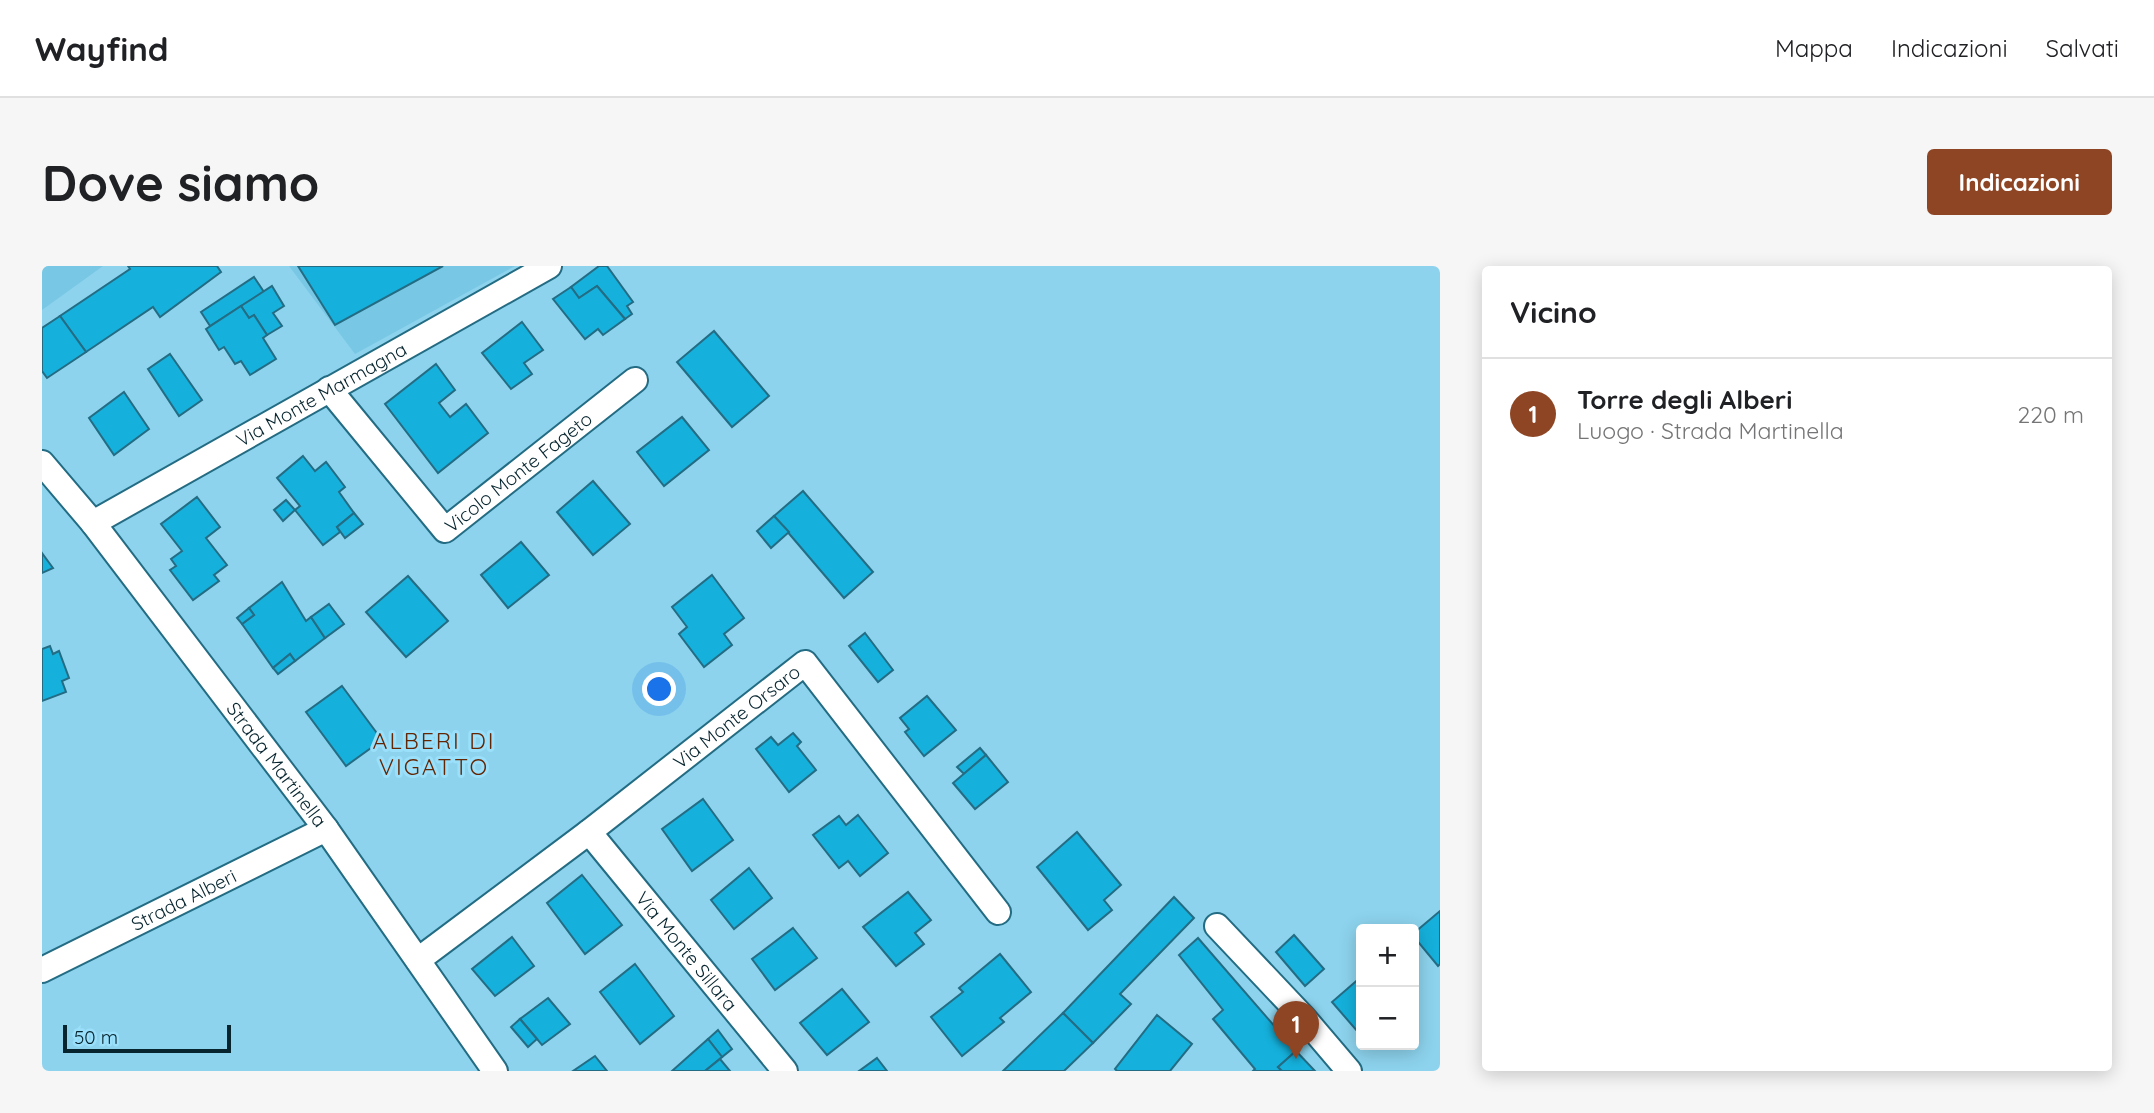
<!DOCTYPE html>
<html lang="it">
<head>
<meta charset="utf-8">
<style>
	:root { --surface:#fff; --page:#f6f6f6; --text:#202124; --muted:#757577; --line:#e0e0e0; --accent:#8d4524 }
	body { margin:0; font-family:Quicksand,sans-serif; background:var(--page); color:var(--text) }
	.controls { position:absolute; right:21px; bottom:21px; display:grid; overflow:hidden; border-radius:7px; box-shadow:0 4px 18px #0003 }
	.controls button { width:63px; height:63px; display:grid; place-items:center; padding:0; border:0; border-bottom:2px solid var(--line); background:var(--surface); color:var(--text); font:35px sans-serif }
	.scale { position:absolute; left:21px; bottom:18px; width:168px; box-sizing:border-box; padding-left:7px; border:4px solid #07252f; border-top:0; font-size:19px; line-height:24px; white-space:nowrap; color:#07252f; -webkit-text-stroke:5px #9ae0fb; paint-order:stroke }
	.you { position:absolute; left:618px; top:424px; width:24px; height:24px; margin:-18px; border:5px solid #fff; border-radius:50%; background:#1a73e8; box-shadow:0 0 0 10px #1a73e833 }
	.badge { display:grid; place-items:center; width:46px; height:46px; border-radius:50%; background:var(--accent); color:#fff; font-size:23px; font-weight:700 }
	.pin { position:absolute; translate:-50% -58px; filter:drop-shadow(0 2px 4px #0008) }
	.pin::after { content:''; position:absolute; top:37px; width:24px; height:21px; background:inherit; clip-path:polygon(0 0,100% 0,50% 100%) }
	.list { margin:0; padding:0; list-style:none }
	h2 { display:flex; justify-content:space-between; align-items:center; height:91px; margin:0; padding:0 28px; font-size:30px }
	h2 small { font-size:23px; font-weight:400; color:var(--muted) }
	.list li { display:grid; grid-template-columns:46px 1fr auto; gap:21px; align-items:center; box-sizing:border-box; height:112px; padding:0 28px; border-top:2px solid var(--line) }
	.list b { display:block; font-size:26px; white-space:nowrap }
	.list p { margin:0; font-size:23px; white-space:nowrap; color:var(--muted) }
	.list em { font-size:23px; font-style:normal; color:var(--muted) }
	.map { position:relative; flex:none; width:1398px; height:805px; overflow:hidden; border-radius:7px }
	header { display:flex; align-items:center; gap:42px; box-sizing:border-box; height:98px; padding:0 35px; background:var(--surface); border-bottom:2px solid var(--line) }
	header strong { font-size:33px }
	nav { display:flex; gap:38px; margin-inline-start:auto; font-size:24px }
	.intro { display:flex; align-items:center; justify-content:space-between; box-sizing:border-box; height:168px; padding:0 42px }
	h1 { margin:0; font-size:49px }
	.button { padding:18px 32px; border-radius:7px; background:var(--accent); color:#fff; font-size:24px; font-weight:700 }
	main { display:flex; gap:42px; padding:0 42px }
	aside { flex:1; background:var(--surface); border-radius:7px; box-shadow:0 4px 18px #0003 }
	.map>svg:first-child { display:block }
</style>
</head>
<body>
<header>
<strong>Wayfind</strong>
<nav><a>Mappa</a><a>Indicazioni</a><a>Salvati</a></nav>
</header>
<div class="intro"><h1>Dove siamo</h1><a class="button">Indicazioni</a></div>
<main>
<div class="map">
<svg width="1398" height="805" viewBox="0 0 1398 805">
	<rect width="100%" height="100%" fill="#8dd3ed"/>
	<g fill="#78c7e4">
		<path d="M0,0H61L0,44Z"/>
		<path d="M247,0H473L313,88Z"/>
	</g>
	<g fill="#15b0db" stroke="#246c84" stroke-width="2">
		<path d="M86,0H175L179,6L118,51L111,41L44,86L18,50L88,3Z"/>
		<path d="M256,0H401L293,59Z"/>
		<path d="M557,0H565L591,36L585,40L590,48L583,53L555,20L537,32L529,21Z"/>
		<path d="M212,11L222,26L168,60L159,46Z"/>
		<path d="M230,20L242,40L231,47L240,60L225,69L212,49L207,52L199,40Z"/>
		<path d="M555,20L583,53L561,69L556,63L543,73L511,33L529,21L537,32Z"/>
		<path d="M199,40L207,52L212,49L225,69L221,72L234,93L208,109L199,95L193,98L182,81L177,84L164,63Z"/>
		<path d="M18,50L44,86L5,112L0,105V62Z"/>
		<path d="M480,56L501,84L482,97L490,108L469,123L440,87Z"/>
		<path d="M672,65L727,130L690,161L635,96Z"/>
		<path d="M128,88L160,134L137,150L106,103Z"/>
		<path d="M394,98L413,124L397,137L408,151L424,138L446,167L396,207L343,138Z"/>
		<path d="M82,126L107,163L72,189L47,152Z"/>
		<path d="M640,151L667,184L622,220L595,186Z"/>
		<path d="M261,190L273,205L284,196L303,221L297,226L312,247L295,261L298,266L281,279L253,244L258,240L235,212Z"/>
		<path d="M551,215L588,258L551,289L515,246Z"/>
		<path d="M761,225L831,306L802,332L732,250Z"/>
		<path d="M155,231L178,261L164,272L185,299L172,309L177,315L151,334L128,304L134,300L129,293L140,285L119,258Z"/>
		<path d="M244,234L253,244L241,255L232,244Z"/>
		<path d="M312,247L321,258L303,272L295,261Z"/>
		<path d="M732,250L747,266L729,282L715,265Z"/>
		<path d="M479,276L507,309L466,342L439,309Z"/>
		<path d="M0,287L11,302L0,307Z"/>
		<path d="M670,309L702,352L682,368L690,379L662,401L637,368L645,361L630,341Z"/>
		<path d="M366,310L406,355L364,391L324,346Z"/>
		<path d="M240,316L264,355L269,351L283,372L253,395L248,388L231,402L200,358L212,349L207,342Z"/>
		<path d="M287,338L302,358L283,372L269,351Z"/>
		<path d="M207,342L212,349L200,358L195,352Z"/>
		<path d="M823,367L851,404L836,416L807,380Z"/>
		<path d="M8,380L11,388L17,385L27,412L20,415L24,426L0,435V383Z"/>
		<path d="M248,388L253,395L236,408L231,402Z"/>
		<path d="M300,420L340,474L304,500L264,446Z"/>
		<path d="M885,430L914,464L882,490L863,466L867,463L858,452Z"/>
		<path d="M751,467L759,476L755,480L774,504L747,526L714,483L729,471L736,479Z"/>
		<path d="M938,482L944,489L922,508L915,501Z"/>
		<path d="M944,489L966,516L933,543L911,517Z"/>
		<path d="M661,533L691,574L650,605L620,563Z"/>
		<path d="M816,549L846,587L818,610L806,595L797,602L771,569L797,550L804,559Z"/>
		<path d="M1035,566L1079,619L1062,634L1070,644L1046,664L995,601Z"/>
		<path d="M707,602L730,632L692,663L669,634Z"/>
		<path d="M540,609L580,659L543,688L505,637Z"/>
		<path d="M866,626L889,654L873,667L882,678L854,700L821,661Z"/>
		<path d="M1132,631L1152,652L1078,728L1089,738L1051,777L1021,747Z"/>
		<path d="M1398,645V698L1396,700L1372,671V667Z"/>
		<path d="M751,662L775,692L733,724L710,693Z"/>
		<path d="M1252,669L1282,703L1263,720L1234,686Z"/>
		<path d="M470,671L492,700L453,730L430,703Z"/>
		<path d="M1156,672L1254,785L1236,801L1240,805H1211L1213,803L1171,753L1181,744L1137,689Z"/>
		<path d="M958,688L989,726L958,752L962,756L920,790L889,751L921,726L917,722Z"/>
		<path d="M593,698L632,750L598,778L558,726Z"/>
		<path d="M1319,711V763L1316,766L1290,736Z"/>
		<path d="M800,723L827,756L785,789L758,757Z"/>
		<path d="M506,732L528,758L500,779L478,753Z"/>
		<path d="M1021,747L1051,777L1022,805H961Z"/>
		<path d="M1115,749L1150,778L1128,805H1075L1073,803Z"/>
		<path d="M478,753L495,773L486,781L469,761Z"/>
		<path d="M676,764L690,783L680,791L666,773Z"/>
		<path d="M666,773L680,791L663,805H630Z"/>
		<path d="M1254,785L1273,805H1240L1236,801Z"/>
		<path d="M553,790L565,805H531Z"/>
		<path d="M835,792L845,805H817Z"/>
		<path d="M678,793L688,805H663Z"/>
	</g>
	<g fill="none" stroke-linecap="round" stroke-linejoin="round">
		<g stroke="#236c83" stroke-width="28">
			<g id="minor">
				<path id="s1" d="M287,123L403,264L593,114"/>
				<path id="s2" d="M0,197L51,257L284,563L453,805"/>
				<path id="s3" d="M51,257L507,0"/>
				<path id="s4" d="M547,566L743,805"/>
				<path d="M1175,660L1261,751L1307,805"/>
				<path id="s5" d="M376,694L547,566L763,397L956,646"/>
				<path id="s6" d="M0,704L284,563"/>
			</g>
		</g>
		<use href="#minor" stroke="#fff" stroke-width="24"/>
	</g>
	<g text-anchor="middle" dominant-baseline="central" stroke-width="6" stroke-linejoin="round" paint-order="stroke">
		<g font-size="19" fill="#07252f" stroke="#9ae0fb">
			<text stroke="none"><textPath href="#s3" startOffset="262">Via Monte Marmagna</textPath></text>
			<text stroke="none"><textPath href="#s1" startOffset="276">Vicolo Monte Fageto</textPath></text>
			<text stroke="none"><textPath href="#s5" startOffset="401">Via Monte Orsaro</textPath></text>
			<text stroke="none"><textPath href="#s2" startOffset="382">Strada Martinella</textPath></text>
			<text stroke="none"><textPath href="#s6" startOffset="158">Strada Alberi</textPath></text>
			<text stroke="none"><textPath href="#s4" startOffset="154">Via Monte Sillara</textPath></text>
		</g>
		<g font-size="23" letter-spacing="2" fill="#642503" stroke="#9ae0fb">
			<text x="392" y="474">ALBERI DI<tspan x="392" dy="26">VIGATTO</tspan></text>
		</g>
	</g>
</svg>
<div class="controls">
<button>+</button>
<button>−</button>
</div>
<div class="scale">50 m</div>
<div class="you"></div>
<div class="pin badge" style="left:1254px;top:793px">1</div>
</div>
<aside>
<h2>Vicino<small></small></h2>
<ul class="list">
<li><span class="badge">1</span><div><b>Torre degli Alberi</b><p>Luogo · Strada Martinella</p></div><em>220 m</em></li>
</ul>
</aside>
</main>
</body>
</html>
